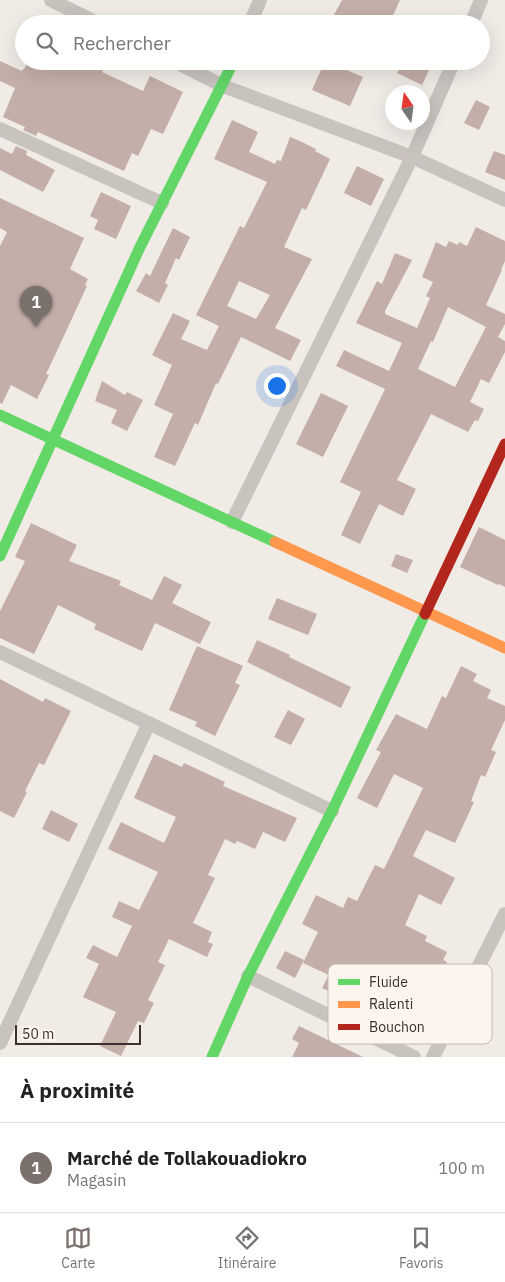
<!DOCTYPE html>
<html lang="fr">
<head>
<meta charset="utf-8">
<style>
	:root { --surface:#fff; --page:#f6f6f6; --text:#222; --muted:#767676; --line:#e0e0e0; --accent:#7a716c }
	body { margin:0; font-family:"IBM Plex Sans",sans-serif; background:var(--page); color:var(--text) }
	.compass { position:absolute; left:385px; top:85px; width:45px; height:45px; border-radius:50%; background:var(--surface); box-shadow:0 5px 20px #0002; rotate:347deg }
	.scale { position:absolute; left:15px; bottom:12px; width:126px; box-sizing:border-box; padding-left:5px; border:2px solid #3b302b; border-top:0; font-size:14px; line-height:18px; white-space:nowrap; color:#3b302b; -webkit-text-stroke:4px #fbf5ee; paint-order:stroke }
	.you { position:absolute; left:276px; top:385px; width:18px; height:18px; margin:-12px; border:4px solid #fff; border-radius:50%; background:#1a73e8; box-shadow:0 0 0 8px #1a73e833 }
	.badge { display:grid; place-items:center; width:32px; height:32px; border-radius:50%; background:var(--accent); color:#fff; font-size:16px; font-weight:700 }
	.pin { position:absolute; translate:-50% -41px; filter:drop-shadow(0 1px 2px #0008) }
	.pin::after { content:''; position:absolute; top:26px; width:18px; height:15px; background:inherit; clip-path:polygon(0 0,100% 0,50% 100%) }
	.list { margin:0; padding:0; list-style:none }
	h2 { display:flex; justify-content:space-between; align-items:center; height:65px; margin:0; padding:0 20px; font-size:21px }
	h2 small { font-size:16px; font-weight:400; color:var(--muted) }
	.list li { display:grid; grid-template-columns:32px 1fr auto; gap:15px; align-items:center; box-sizing:border-box; height:90px; padding:0 20px; border-top:1px solid var(--line) }
	.list b { display:block; font-size:19px; white-space:nowrap }
	.list p { margin:0; font-size:16px; white-space:nowrap; color:var(--muted) }
	.list em { font-size:16px; font-style:normal; color:var(--muted) }
	.icon { flex:none; width:28px; height:28px; fill:none; stroke:currentColor; stroke-width:2; stroke-linecap:round; stroke-linejoin:round }
	.map { position:relative; flex:none; width:505px; height:1057px; overflow:hidden }
	.search { position:absolute; background:var(--surface); box-shadow:0 5px 20px #0002; left:15px; right:15px; top:15px; height:55px; display:flex; align-items:center; gap:12px; box-sizing:border-box; padding:0 18px; border-radius:28px; color:var(--muted); font-size:19px }
	.sheet { height:155px; background:var(--surface) }
	nav { display:flex; justify-content:space-around; align-items:center; box-sizing:border-box; height:70px; border-top:1px solid var(--line); background:var(--surface); font-size:14px; color:var(--muted) }
	nav a { display:grid; justify-items:center; gap:2px }
	nav .on { color:var(--accent) }
	.map>svg:first-child { display:block }
</style>
</head>
<body>
<div class="map">
<svg width="505" height="1057" viewBox="0 0 505 1057">
	<rect width="100%" height="100%" fill="#f0ebe5"/>
	<g fill="#c3afa7" fill-rule="evenodd">
		<path d="M342,0H400L389,24H329Z"/>
		<path d="M0,61L22,71L23,69H24L29,61H108L102,72L143,91L150,76L183,92L163,134L151,129L138,156L132,153L124,171L38,132L36,136L23,130L25,127L3,117L15,88L0,81Z"/>
		<path d="M325,61H345L342,68L363,77L350,106L312,90Z"/>
		<path d="M403,61H421L431,66L422,85L397,73Z"/>
		<path d="M476,100L490,107L479,130L464,123Z"/>
		<path d="M232,120L258,132L249,152L275,164L277,160L281,161L290,137L302,142L316,149L315,151L330,159L306,210L302,208L284,247L312,259L275,328L301,340L290,361L241,337L218,384L216,383L198,425L195,423L175,466L154,457L173,414L154,405L172,365L152,355L173,313L190,321L181,339L207,350L219,326L196,315L240,226L244,228L267,182L214,159ZM239,281L270,295L256,319L227,306Z"/>
		<path d="M16,146L27,151L26,155L55,170L43,192L0,170V148L12,154Z"/>
		<path d="M494,151L505,155V180L485,172Z"/>
		<path d="M357,166L384,179L371,206L344,193Z"/>
		<path d="M101,192L131,206L116,239L94,229L98,220L90,216Z"/>
		<path d="M0,198L84,238L70,269L88,279L85,285L87,286L56,353L46,374L49,375L37,399L11,385L2,404L0,403V246L7,232L0,228Z"/>
		<path d="M476,227L505,241V261L501,270H502L486,305L505,314V324L498,337L505,341V352L489,383L481,379L470,402L484,409L478,421L475,420L468,432L431,414L397,480L416,489L403,516L379,504L360,544L341,535L361,492L340,482L385,389L336,366L344,350L389,371L402,343L356,323L377,281L382,284L395,253L412,260L385,311V314L417,328L430,298L426,296L433,282L422,277L436,242L446,247L449,241L458,245L459,242L467,246ZM448,307L486,327L455,387L418,369L431,341L433,342Z"/>
		<path d="M173,228L190,237L179,260L176,258L165,283L168,285L159,303L136,291L146,273L150,276Z"/>
		<path d="M102,381L125,395L127,392L143,400L127,431L111,423L117,410L95,401Z"/>
		<path d="M321,393L348,406L323,457L296,444Z"/>
		<path d="M31,523L77,545L69,561L121,581L119,585L152,600L164,576L182,585L172,603L211,622L200,644L155,623L142,651L94,629L96,624L58,605L34,654L0,638V611L25,561L15,557Z"/>
		<path d="M479,527L505,540V587L499,584L498,585L460,567Z"/>
		<path d="M396,554L413,560L407,573L391,566Z"/>
		<path d="M277,598L317,614L308,635L268,619Z"/>
		<path d="M257,640L290,655L289,657L351,687L341,708L247,662Z"/>
		<path d="M197,646L243,666L235,683L240,685L215,736L195,726L197,722L169,710Z"/>
		<path d="M461,666L477,674L473,681L491,690L487,698L505,706V720L491,750L496,752L485,777L481,775L471,801L474,802L455,843L426,830L413,856L455,878L441,905L419,894L405,925L427,936L425,941L447,952L443,960L447,962L434,988L432,987L410,1033L371,1014L372,1012L322,988L329,975L303,963L318,932L302,924L316,895L343,908L348,897L357,901L375,865L384,869L423,788L394,774L377,808L357,798L381,752L376,750L396,714L427,729L442,696L446,698Z"/>
		<path d="M0,679L43,702L45,698L71,711L44,765L39,763L25,791L27,792L14,818L0,811Z"/>
		<path d="M288,710L305,719L291,745L274,737Z"/>
		<path d="M154,754L182,767L184,763L225,782L223,786L297,818L285,842L263,832L255,849L237,841L235,844L225,839L208,875L215,878L193,923L212,932L208,942L213,944L207,957L169,939L158,962L165,965L148,1000L154,1003L144,1023L138,1021L121,1056L100,1046L116,1012L83,997L99,964L86,958L93,945L117,957L132,926L112,917L119,901L139,910L158,872L108,849L121,822L164,843L176,817L134,798Z"/>
		<path d="M51,810L78,824L69,842L42,829Z"/>
		<path d="M285,951L304,960L295,978L276,968Z"/>
		<path d="M299,1026L363,1057H292L299,1043L292,1039Z"/>
	</g>
	<g fill="none" stroke-linecap="round" stroke-linejoin="round">
		<g stroke="#c9c3be" stroke-width="14">
			<path d="M51,0L99,24"/>
			<path d="M250,24L260,0"/>
			<path d="M471,24L481,0"/>
			<path d="M174,61L223,86L412,157L505,200"/>
			<path d="M0,129L162,203"/>
			<path d="M232,522L412,157L454,61"/>
			<path d="M0,652L332,811"/>
			<path d="M248,976L414,1057"/>
			<path d="M0,1043L149,723"/>
			<path d="M433,1057L505,914"/>
		</g>
		<g stroke="#63d668" stroke-width="11">
			<path d="M0,415L275,542"/>
			<path d="M0,556L140,247L234,61"/>
			<path d="M212,1057L248,976L332,811L425,614"/>
		</g>
		<path stroke="#ff974d" stroke-width="11" d="M275,542L505,648"/>
		<path stroke="#b3261e" stroke-width="11" d="M425,614L505,444"/>
	</g>
	<rect x="328" y="964" width="164" height="80" rx="8" fill="#fbf5ee" stroke="#c1bab4" stroke-width="1"/>
	<rect x="338" y="979" width="22" height="6" fill="#63d668"/>
	<rect x="338" y="1001" width="22" height="7" fill="#ff974d"/>
	<rect x="338" y="1024" width="22" height="6" fill="#b3261e"/>
	<g font-size="14" fill="#3b302b">
		<text x="369" y="987">Fluide</text>
		<text x="369" y="1009">Ralenti</text>
		<text x="369" y="1032">Bouchon</text>
	</g>
</svg>
<svg class="compass" viewBox="-18 -18 36 36"><path d="M0-13l5 13h-10z" fill="#e53935"/><path d="M0 13l5-13h-10z" fill="#767676"/></svg>
<div class="scale">50 m</div>
<div class="you"></div>
<div class="pin badge" style="left:36px;top:327px">1</div>
<div class="search"><svg class="icon" aria-label="search" viewBox="0 0 24 24"><circle cx="10" cy="10" r="6"/><path d="M15 15l6 6"/></svg>Rechercher</div>
</div>
<section class="sheet">
<h2>À proximité<small></small></h2>
<ul class="list">
<li><span class="badge">1</span><div><b>Marché de Tollakouadiokro</b><p>Magasin</p></div><em>100 m</em></li>
</ul>
</section>
<nav>
<a class="on"><svg class="icon" aria-label="map" viewBox="0 0 24 24"><path d="M3 6l6-2 6 2 6-2v14l-6 2-6-2-6 2zM9 4v14M15 6v14"/></svg>Carte</a>
<a><svg class="icon" aria-label="directions" viewBox="0 0 24 24"><path d="M12 3l9 9-9 9-9-9zM9 14v-3h6M13 9l2 2-2 2"/></svg>Itinéraire</a>
<a><svg class="icon" aria-label="saved" viewBox="0 0 24 24"><path d="M7 4h10v16l-5-4-5 4z"/></svg>Favoris</a>
</nav>
</body>
</html>
